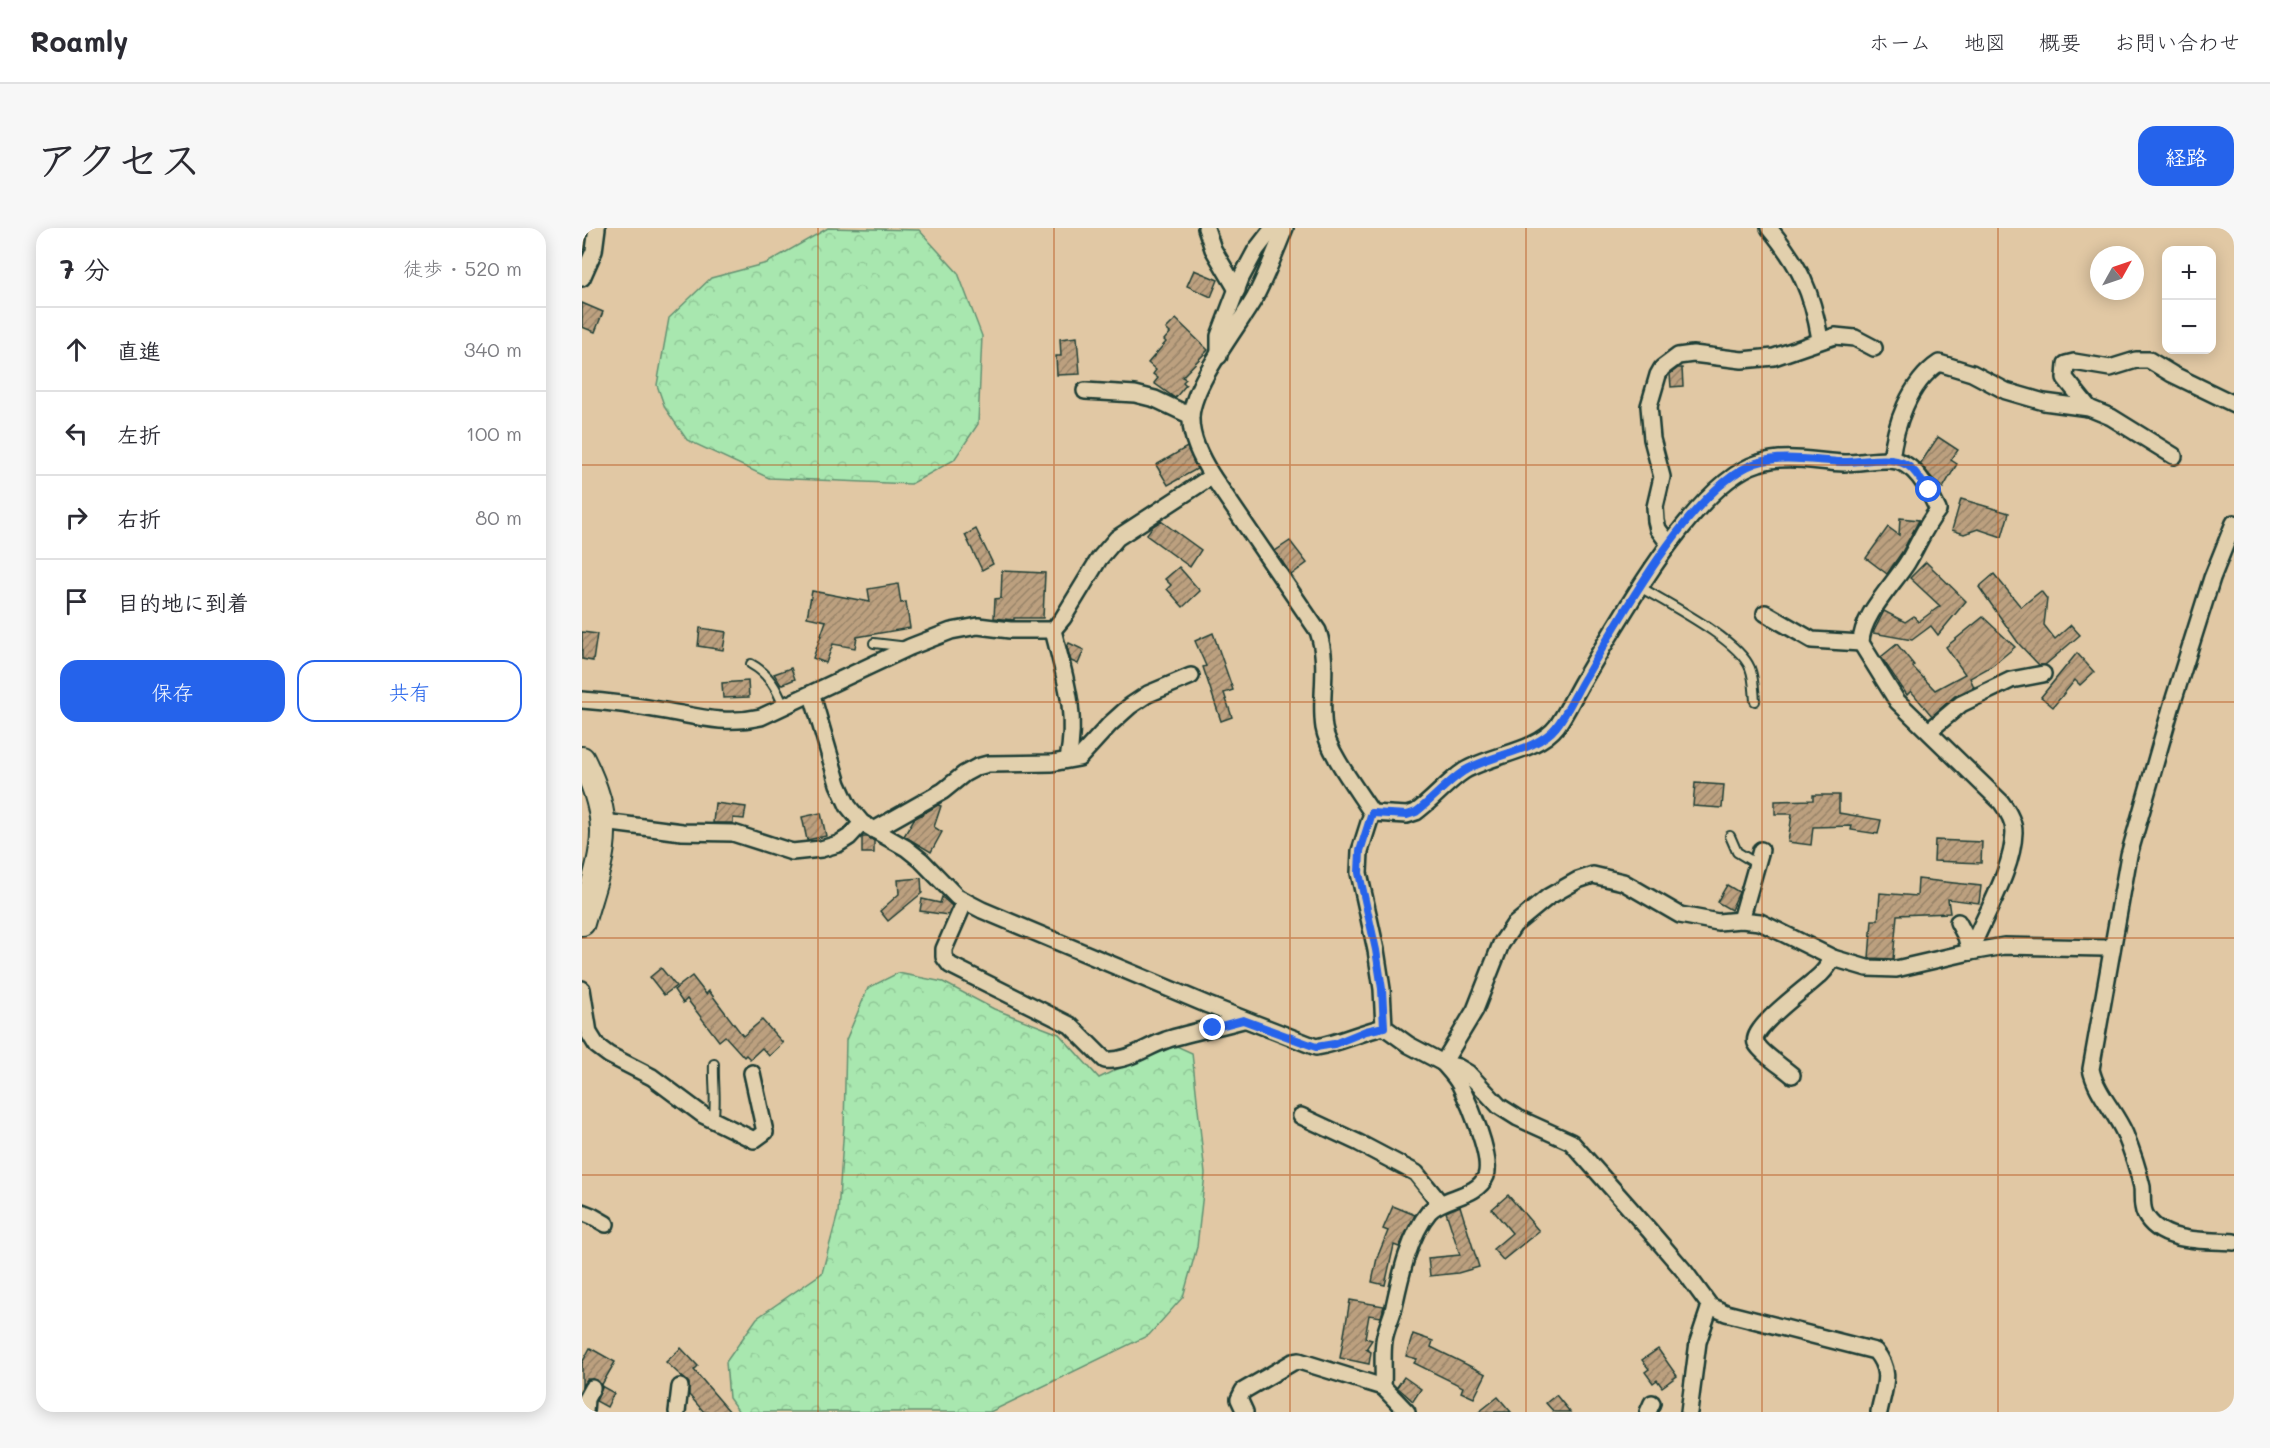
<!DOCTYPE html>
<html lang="ja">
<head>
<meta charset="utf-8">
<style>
	:root { --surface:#fff; --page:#f7f7f7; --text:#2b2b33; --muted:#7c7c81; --line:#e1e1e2; --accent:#2563eb }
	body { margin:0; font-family:Mali,"Klee One",sans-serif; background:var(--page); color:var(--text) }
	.controls { position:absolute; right:18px; top:18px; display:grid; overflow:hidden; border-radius:12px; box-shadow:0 3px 15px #0003 }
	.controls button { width:54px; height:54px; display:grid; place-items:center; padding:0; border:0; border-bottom:2px solid var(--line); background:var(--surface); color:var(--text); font:30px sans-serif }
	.compass { position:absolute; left:1508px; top:18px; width:54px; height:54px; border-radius:50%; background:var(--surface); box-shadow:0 3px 15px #0003; rotate:50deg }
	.stop { position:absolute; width:18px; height:18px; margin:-14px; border:4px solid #2563eb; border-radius:50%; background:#fff }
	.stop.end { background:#2563eb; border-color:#fff; box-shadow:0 2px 6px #0008 }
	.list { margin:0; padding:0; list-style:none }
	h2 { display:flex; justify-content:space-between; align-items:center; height:78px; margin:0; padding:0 24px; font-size:26px }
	h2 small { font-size:20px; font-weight:400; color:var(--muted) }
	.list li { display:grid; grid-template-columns:39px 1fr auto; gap:18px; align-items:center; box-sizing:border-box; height:84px; padding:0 24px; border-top:2px solid var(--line) }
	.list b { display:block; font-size:22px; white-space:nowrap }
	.list em { font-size:20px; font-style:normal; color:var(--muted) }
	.actions { display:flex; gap:12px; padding:18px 24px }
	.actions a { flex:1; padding:14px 0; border:2px solid var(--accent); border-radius:18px; text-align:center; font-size:21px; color:var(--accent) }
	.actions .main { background:var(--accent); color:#fff }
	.icon { flex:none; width:33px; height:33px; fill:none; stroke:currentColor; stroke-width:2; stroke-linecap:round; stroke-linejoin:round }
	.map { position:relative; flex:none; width:1652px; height:1184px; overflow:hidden; border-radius:18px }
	header { display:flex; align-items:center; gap:36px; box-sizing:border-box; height:84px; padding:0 30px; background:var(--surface); border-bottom:2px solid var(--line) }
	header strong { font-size:28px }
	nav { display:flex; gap:33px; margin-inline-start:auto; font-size:21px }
	.intro { display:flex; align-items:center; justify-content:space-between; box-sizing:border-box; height:144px; padding:0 36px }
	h1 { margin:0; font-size:42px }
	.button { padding:15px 27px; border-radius:18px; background:var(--accent); color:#fff; font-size:21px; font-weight:700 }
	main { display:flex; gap:36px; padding:0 36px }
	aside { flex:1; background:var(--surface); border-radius:18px; box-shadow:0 3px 15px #0003 }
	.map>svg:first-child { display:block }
</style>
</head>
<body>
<header>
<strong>Roamly</strong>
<nav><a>ホーム</a><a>地図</a><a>概要</a><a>お問い合わせ</a></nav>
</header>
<div class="intro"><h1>アクセス</h1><a class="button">経路</a></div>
<main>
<aside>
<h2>7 分<small>徒歩 · 520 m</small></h2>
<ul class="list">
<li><svg class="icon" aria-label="ahead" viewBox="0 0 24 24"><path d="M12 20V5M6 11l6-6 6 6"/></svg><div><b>直進</b></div><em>340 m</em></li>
<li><svg class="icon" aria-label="left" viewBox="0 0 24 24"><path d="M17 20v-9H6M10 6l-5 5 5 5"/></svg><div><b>左折</b></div><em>100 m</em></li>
<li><svg class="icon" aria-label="right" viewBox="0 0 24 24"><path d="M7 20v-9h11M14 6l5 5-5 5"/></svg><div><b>右折</b></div><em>80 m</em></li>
<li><svg class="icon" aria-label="arrive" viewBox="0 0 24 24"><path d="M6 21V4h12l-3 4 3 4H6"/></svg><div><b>目的地に到着</b></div></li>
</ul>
<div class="actions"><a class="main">保存</a><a>共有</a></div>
</aside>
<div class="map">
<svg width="1652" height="1184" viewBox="0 0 1652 1184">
	<defs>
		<pattern id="forest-crowns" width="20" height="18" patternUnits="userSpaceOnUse" patternTransform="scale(1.5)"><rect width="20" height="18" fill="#a8e7af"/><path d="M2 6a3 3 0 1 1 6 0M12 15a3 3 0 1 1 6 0" fill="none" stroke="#90c797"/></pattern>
		<pattern id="building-hatch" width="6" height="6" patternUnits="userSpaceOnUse" patternTransform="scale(1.5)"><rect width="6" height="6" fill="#bca07f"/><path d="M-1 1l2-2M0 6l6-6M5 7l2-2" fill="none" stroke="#988469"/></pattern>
	</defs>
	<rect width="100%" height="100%" fill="#e1c8a4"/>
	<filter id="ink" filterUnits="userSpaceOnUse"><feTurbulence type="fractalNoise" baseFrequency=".0167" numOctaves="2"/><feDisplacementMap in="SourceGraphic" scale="12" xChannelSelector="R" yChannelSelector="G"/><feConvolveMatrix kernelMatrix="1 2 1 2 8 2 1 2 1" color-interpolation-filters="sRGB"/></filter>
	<g filter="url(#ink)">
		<g fill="url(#forest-crowns)" stroke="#649272" stroke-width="1.5">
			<path d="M246,0L337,2L376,45L400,108L396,196L372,232L329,256L187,250L105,212L83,180L75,157L87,90L129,50L185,35Z"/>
			<path d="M316,745L361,754L412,781L477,806L517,850L588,815L610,825L623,946L615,1019L601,1069L567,1107L408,1184H157L147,1170L144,1134L175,1090L240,1045L256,985L262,898L264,812L286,760Z"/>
		</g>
		<g fill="url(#building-hatch)" stroke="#1f3d34" stroke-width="1.5">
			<path d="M612,42L636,52L629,69L605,58Z"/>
			<path d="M0,75L21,84L13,104L0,99Z"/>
			<path d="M594,91L626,122L600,149L604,151L601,154L604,157L593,170L572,155L576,150L571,146L574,142L566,135L584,114L582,112L588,105L584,101Z"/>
			<path d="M495,109L498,146L475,147L474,128H479L478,111Z"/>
			<path d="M1096,140H1100L1101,158L1089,159L1088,146Z"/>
			<path d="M1356,209L1376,222L1369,232L1375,236L1361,260L1351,251L1338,236Z"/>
			<path d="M605,219L615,241L586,257L574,237Z"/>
			<path d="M1379,271L1427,285L1420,309L1396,301L1382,306L1370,302Z"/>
			<path d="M1318,290L1337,292L1336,294L1320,324L1305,346L1284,330L1306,299L1317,307Z"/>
			<path d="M579,293L619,322L608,339L564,307L571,298Z"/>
			<path d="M394,301L411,336L400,342L383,307Z"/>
			<path d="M708,313L725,335L709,347L693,323Z"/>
			<path d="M1344,334L1384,373L1356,407L1349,398L1330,412L1291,405L1302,383L1323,394L1332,388L1336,394L1358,378L1328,350Z"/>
			<path d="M597,339L618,363L601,379L585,361L589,357L583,351Z"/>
			<path d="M420,343L463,345L461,390H432V392L412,390L413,371L419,370Z"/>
			<path d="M1412,346L1439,379L1459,363L1465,371L1462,397L1473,411L1489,397L1498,407L1463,437H1457L1437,416L1397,359Z"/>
			<path d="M316,356L319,375L324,374L328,400L275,409L273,420L251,416L244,435L231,430L244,393L225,389L230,363L288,374L286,361Z"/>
			<path d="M1401,389L1433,419L1410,438L1388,450L1392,459L1373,468L1350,488L1329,463L1325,467L1299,429L1315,416L1332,437L1331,439L1353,462L1383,446L1364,419Z"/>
			<path d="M118,400L144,404L141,422L116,418Z"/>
			<path d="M0,404L15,406L11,433L0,431Z"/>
			<path d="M631,405L651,462L642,465L650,489L639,493L621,439L624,438L613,413Z"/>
			<path d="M487,415L502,422L496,436L489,433L485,419Z"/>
			<path d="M1495,425L1512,444L1498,457L1493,452L1471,479L1459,469Z"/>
			<path d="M209,440L213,451L199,457L192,446Z"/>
			<path d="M166,453L167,469L141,470L140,455Z"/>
			<path d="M1113,555L1142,557L1140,580L1111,578Z"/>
			<path d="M1231,567H1257V585L1299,592L1296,606L1269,602L1270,598L1231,599L1229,617L1206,614L1210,586H1193V573L1231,572Z"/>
			<path d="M133,575L164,579L162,591L151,590V595H131Z"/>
			<path d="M356,577L359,578L352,599L360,604L349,624L322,608L332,591Z"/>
			<path d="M239,585L244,608L225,612L220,589Z"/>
			<path d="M280,609H286L292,613V625H280Z"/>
			<path d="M1353,612L1400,614L1399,635L1352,633Z"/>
			<path d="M339,650L340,665L306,693L298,683L317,666L316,652Z"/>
			<path d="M1336,651L1399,658L1397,675L1366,671L1368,685L1315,687L1311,731L1287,730L1290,692H1296L1298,665L1335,668Z"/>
			<path d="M1145,657L1157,664L1149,682L1135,674Z"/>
			<path d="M360,669L370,678L366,687L338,683L340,671L358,675Z"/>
			<path d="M79,740L94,758L82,767L68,749Z"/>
			<path d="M110,748L124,766L127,763L161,808L180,792L201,815L187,828L180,820L168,831L164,827L162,829L143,808L137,813L105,771L101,775L92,762Z"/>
			<path d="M926,967L957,1003L921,1032L911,1021L930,1005L910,981Z"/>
			<path d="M811,978L833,987L817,1019L812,1017L803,1057L790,1054L795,1030L806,1003L801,1001Z"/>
			<path d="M878,978L897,1039L876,1045L848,1048L846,1030L878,1027L864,984Z"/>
			<path d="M768,1072L802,1078L799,1089L787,1087L783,1110L790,1112L784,1121L789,1124L787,1136L758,1130Z"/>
			<path d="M831,1106L851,1113L849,1119L904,1146L892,1170L879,1164L881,1159L832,1135L835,1131L824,1128Z"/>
			<path d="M8,1120L33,1134L19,1158L32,1165L25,1179L14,1173L20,1160L15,1152L5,1151L0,1158V1135Z"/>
			<path d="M99,1120L116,1138L112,1142L148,1184H122L107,1167V1155L84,1134Z"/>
			<path d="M1076,1121L1095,1148L1080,1159L1075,1152L1071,1155L1063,1144L1067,1141L1060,1132Z"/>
			<path d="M822,1149L839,1161L831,1173L815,1159Z"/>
			<path d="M974,1167L988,1184H972L964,1175Z"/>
			<path d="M916,1169L929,1184H897Z"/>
		</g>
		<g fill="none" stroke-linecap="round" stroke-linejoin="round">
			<g stroke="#1f3d34" stroke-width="12">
				<g id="lane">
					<path d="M1058,359C1086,376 1156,411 1168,440C1172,450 1172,462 1173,473"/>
					<path d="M292,415L326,419"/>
					<path d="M169,436C187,446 195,461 202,479"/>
					<path d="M1148,608L1155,624L1175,636"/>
					<path d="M131,893C135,876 131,854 132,836"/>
				</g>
			</g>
			<g stroke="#1f3d34" stroke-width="20">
				<g id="street">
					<path d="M624,0L631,21L655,62"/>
					<path d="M703,0C693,24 684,49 672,71C654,102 612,154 609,188C608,210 619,230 630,248L736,403C748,439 737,467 742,500C746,524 776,563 790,585L778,623L777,645L794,722L800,761L802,799L827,817L861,835L876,839L886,845L917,878L936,890L989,914L1067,1002L1103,1044L1128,1078L1144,1085L1293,1123C1311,1144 1302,1159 1297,1184"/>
					<path d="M1187,0C1218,38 1230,63 1238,111"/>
					<path d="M0,50L12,23L15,0"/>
					<path d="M637,128V108L659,50L674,22L691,0"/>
					<path d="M503,163L553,166L573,171L609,188"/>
					<path d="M1507,180L1483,150L1484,136L1492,134L1528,140L1554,132H1567L1590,146L1652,176"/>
					<path d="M1309,232C1313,197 1327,155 1357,135L1390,145L1424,163L1462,174L1507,180L1529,189L1592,228"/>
					<path d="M1652,295L1630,350L1589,480L1547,627L1509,841C1514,865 1533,883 1543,906C1550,923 1556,941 1560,959C1561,967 1559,978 1563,986C1578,1016 1625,1012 1652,1014"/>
					<path d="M1087,316L1076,301L1074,293L1073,279L1080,249L1070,211L1067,178L1076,147L1080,140L1096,128L1111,126L1160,132L1192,129L1253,108L1273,110L1292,120"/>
					<path d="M1183,385L1230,412L1279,415"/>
					<path d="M471,402C482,448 496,483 486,531"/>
					<path d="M230,467L256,556L266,578L280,595L324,620L339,632L375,669L400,682L626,777L734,819C758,815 779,804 802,799"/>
					<path d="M0,472C28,474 56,478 83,483C117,489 144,497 179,489L328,419L369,403L396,398L428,402H471L481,390L517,331L535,310L630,248"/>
					<path d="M1347,503L1379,476L1429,452L1461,446"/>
					<path d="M790,585L825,587L834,584C851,572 864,555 882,543C910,526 955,524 975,498C985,484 993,466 1002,451C1036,394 1113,254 1177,235C1204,226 1235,234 1262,235C1278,235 1293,231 1308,232C1333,233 1346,261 1356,282C1343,298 1336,317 1325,335C1311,357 1279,388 1279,415L1315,473L1419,574C1425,582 1432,593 1432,604C1431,643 1402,687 1388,724"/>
					<path d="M22,594L100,604L151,605L210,624L239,621L256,616L267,609L280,595"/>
					<path d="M292,602L361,563L382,546L395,539L406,536L470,535L497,530L528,496L548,478L566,466L609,448"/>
					<path d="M383,673L362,721V729L368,737L488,797L523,832C545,834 564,819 584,812C609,804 636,799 661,792"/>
					<path d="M1159,692L1179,622"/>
					<path d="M1376,694L1384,709L1388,724"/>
					<path d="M0,761L7,805L15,818L27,827L70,849L121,887L172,912L183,904L170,845"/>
					<path d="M861,835L893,782L919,716L932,697L966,669L996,652L1011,647L1041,654L1098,687L1136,694L1159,692L1178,694L1251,730L1285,740L1314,741L1388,724L1422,718L1523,720L1530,721"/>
					<path d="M1210,847C1201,839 1179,825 1174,815C1167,800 1228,758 1240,745C1244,741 1248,735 1251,730"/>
					<path d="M719,888L777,915L834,945L858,975"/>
					<path d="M0,984L10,988L24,996"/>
					<path d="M3,1184L4,1171L10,1160"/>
					<path d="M95,1184L98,1159"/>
					<path d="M663,1184L657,1171L661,1163L711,1134L717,1133L801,1159"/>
					<path d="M825,1184L801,1159C802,1144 800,1128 802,1113C803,1103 808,1093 811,1083C818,1051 826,1009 847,984C861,968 895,970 904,948C911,929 887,875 878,857C874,849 867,842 861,835"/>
					<path d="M1066,1184L1070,1175"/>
					<path d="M1107,1184L1116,1114L1128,1078"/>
				</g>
			</g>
			<g stroke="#1f3d34" stroke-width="28">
				<path id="primary" d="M0,531C35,600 20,626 0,695"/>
			</g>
			<use href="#lane" stroke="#e2d0ad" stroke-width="8"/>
			<use href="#street" stroke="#e2d0ad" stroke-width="15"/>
			<use href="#primary" stroke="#e2d0ad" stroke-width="24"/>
		</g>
	</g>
	<g fill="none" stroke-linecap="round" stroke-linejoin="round" filter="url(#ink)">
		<path stroke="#2563eb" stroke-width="8" d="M631,800L661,792L734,819L752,816L784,803L802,799L800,761L794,722L777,645L778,623L790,585L825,587L834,584C850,572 864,555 882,543C909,526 954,524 974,499C986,484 994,464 1004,448C1038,390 1111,257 1174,235C1200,226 1233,233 1260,234C1281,235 1313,224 1330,241C1336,247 1341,256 1347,262"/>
	</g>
	<path fill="none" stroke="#b65216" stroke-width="1.5" stroke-opacity="0.55" d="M236,0V1184M472,0V1184M708,0V1184M944,0V1184M1180,0V1184M1416,0V1184M0,237H1652M0,474H1652M0,710H1652M0,947H1652"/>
</svg>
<div class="controls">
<button>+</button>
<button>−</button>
</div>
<svg class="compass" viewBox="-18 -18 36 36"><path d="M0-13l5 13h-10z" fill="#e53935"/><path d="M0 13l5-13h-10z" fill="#7c7c81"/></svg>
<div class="stop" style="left:1347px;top:262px"></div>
<div class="stop end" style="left:631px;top:800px"></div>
</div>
</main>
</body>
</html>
